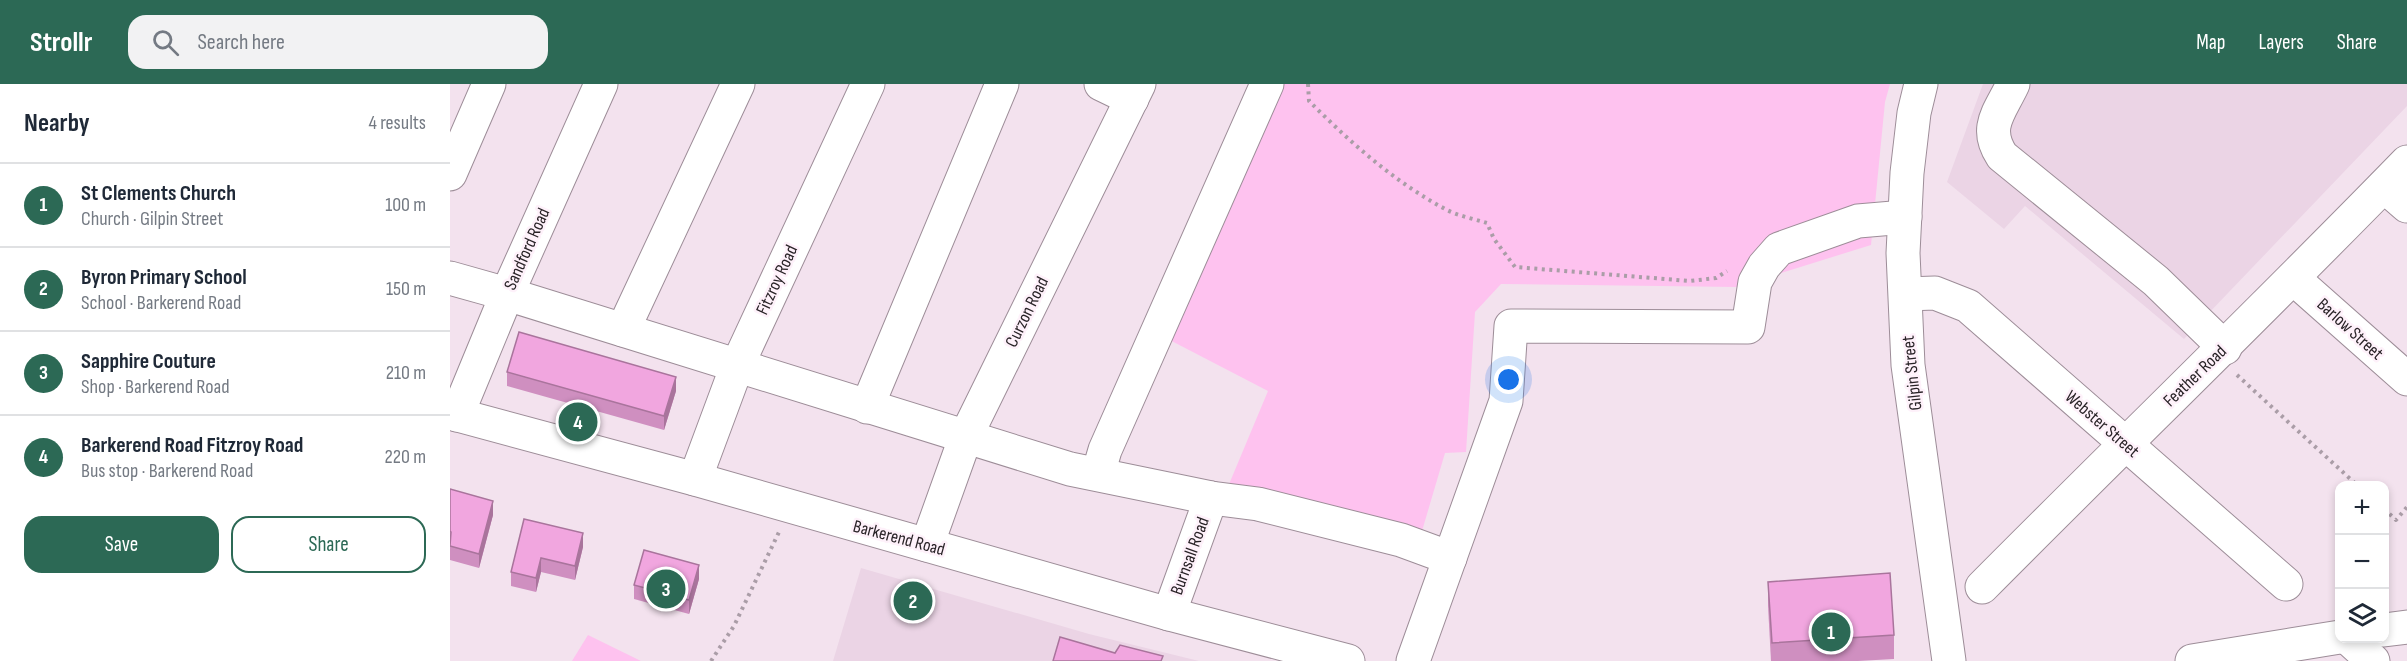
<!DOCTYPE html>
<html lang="en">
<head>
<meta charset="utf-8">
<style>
	:root { --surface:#fff; --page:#f2f2f3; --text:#1f2937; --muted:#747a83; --line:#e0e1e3; --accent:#2c6955 }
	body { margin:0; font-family:"Sofia Sans Condensed",sans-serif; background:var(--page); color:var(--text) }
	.controls { position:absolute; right:18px; bottom:18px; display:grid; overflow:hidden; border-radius:12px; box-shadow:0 3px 9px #0003 }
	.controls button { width:54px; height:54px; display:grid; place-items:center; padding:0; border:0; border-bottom:2px solid var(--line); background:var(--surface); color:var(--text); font:30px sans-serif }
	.you { position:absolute; left:1059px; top:296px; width:21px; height:21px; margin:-15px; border:4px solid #fff; border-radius:50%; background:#1a73e8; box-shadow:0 0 0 9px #1a73e833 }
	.badge { display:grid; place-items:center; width:39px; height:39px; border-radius:50%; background:var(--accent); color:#fff; font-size:20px; font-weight:700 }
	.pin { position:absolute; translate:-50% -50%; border:3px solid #fff; box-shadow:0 2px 6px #0006 }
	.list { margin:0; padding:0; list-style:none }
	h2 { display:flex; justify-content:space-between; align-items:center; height:78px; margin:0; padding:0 24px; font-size:26px }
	h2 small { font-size:20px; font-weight:400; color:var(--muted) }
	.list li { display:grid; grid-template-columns:39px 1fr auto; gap:18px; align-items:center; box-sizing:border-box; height:84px; padding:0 24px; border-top:2px solid var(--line) }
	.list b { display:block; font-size:22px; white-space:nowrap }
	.list p { margin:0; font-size:20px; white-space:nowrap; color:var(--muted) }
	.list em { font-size:20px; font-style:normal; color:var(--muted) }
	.actions { display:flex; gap:12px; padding:18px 24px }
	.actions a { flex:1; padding:14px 0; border:2px solid var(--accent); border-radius:18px; text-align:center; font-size:21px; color:var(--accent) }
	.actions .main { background:var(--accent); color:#fff }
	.icon { flex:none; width:33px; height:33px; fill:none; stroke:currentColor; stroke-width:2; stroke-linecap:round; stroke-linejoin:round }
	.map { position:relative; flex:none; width:1957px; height:577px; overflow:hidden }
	header { display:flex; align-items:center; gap:36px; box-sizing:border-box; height:84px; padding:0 30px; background:var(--accent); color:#fff }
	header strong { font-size:28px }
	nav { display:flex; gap:33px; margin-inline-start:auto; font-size:21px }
	.search { width:420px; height:54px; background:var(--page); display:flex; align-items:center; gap:15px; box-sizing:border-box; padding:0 21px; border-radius:18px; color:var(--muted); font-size:22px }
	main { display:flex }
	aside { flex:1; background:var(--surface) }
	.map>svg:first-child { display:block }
</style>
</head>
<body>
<header>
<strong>Strollr</strong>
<div class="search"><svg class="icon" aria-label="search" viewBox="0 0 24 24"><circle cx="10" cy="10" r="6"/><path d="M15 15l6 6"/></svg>Search here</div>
<nav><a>Map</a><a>Layers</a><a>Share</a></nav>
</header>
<main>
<aside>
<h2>Nearby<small>4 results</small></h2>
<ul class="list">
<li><span class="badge">1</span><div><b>St Clements Church</b><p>Church · Gilpin Street</p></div><em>100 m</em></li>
<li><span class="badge">2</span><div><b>Byron Primary School</b><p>School · Barkerend Road</p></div><em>150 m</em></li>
<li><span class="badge">3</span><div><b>Sapphire Couture</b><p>Shop · Barkerend Road</p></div><em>210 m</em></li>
<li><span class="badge">4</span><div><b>Barkerend Road Fitzroy Road</b><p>Bus stop · Barkerend Road</p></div><em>220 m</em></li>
</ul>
<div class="actions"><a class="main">Save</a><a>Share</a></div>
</aside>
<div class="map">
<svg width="1957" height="577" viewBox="0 0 1957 577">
	<rect width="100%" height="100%" fill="#f3e2ee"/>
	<g fill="#ebd4e5">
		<path d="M1533,0H1957V22L1734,255L1575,122L1554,145L1497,98Z"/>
		<path d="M411,484L639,550L749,577H383Z"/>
	</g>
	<g fill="#fec2ef">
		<path d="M824,0H1440L1435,18L1421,161L1286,203L1051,200L1025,228L1016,368L995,369L972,447L777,405L818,307L712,252Z"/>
		<path d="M138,551L191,577H122Z"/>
	</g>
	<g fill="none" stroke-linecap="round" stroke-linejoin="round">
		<g stroke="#9d8d98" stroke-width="35">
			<g id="minor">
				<path d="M651,0L682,15"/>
				<path d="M1471,0L1464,29L1457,89L1453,169L1458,281L1499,577"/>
				<path d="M1563,0C1550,28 1533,43 1552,72L1706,197L1775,264"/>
				<path d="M0,90L39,0"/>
				<path d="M1934,102L1957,122"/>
				<path d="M0,194L57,210L620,385L761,414L808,420L951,456L1000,474"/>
				<path d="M1843,194L1957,295"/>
				<path d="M1456,210L1485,209L1518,222L1836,500"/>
				<path d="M173,246L288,0"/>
				<path d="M417,323L552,0"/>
				<path d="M7,331L57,210L151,0"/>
				<path d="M648,390L655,366L817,0"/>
				<path d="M245,395L287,282L418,0"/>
				<path d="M477,461L516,352L689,0"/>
				<path d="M1532,503C1673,361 1817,222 1957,78"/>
				<path d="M719,530L761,414"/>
				<path d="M1898,554L1923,577"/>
				<path d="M963,577L1056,317L1061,242L1298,243L1305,198L1314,182L1329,165L1408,137L1455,133"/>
			</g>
		</g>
		<g stroke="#9d8d98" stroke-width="35">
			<g id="major">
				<path d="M0,329L245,395L719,530L898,577"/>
				<path d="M1934,546L1957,543"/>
				<path d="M1742,577L1890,553"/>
			</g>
		</g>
		<g stroke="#aa9da7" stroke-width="4" stroke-dasharray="3 4.5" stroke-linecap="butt">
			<path d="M858,0L859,17C900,58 944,98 997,126C1009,132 1024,135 1037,139L1044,155L1065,183L1240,197L1266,194L1277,187"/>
			<path d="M1787,291L1908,402"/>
			<path d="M1934,425L1946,436L1957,423"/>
			<path d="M261,577L284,542L329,448"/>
		</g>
		<use href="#minor" stroke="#fff" stroke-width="33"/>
		<use href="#major" stroke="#fff" stroke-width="33"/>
	</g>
	<g fill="#cf8fc0">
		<path d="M57,288L226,307L214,346L57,302Z"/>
		<path d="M0,405L43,431L29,484L0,476Z"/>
		<path d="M74,435L133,463L125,496L91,488L86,508L61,502V488Z"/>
		<path d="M249,495L239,530L184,515V501Z"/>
		<path d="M1318,498L1444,551V575L1408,577H1321L1318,522Z"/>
	</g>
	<g fill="#a9749c">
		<path d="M226,293V307L214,346V332Z"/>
		<path d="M43,417V431L29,484V470Z"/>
		<path d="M133,449V463L125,496V482Z"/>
		<path d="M91,474V488L86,508V494Z"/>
		<path d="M249,481V495L239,530V516Z"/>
	</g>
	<g fill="#f1a6df" stroke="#a9749c" stroke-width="1.5">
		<path d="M69,248L226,293L214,332L57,288Z"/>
		<path d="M0,405L43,417L29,470L0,462L1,448L0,447Z"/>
		<path d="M74,435L133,449L125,482L91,474L86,494L61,488Z"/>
		<path d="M194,466L249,481L239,516L184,501Z"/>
		<path d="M1440,489L1444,551L1322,559L1318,498Z"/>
		<path d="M610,553L665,569L670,561L713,572L711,577H603Z"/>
	</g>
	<g text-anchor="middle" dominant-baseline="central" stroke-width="5" stroke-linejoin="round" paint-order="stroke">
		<g font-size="18" fill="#292327" stroke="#fef1fa">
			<text transform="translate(77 165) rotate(-66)">Sandford Road</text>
			<text transform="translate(327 196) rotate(-65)">Fitzroy Road</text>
			<text transform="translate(577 228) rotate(-64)">Curzon Road</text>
			<text transform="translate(1900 245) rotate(42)">Barlow Street</text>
			<text transform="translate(1462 289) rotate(-96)">Gilpin Street</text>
			<text transform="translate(1745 292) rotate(-44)">Feather Road</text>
			<text transform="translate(1652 340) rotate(41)">Webster Street</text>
			<text transform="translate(449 454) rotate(15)">Barkerend Road</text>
			<text transform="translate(740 472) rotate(-70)">Burnsall Road</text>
		</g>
	</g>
</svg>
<div class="controls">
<button>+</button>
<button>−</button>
<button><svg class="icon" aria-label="layers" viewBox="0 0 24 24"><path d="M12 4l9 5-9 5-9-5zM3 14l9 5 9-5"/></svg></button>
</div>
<div class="you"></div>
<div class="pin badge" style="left:1381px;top:548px">1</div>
<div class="pin badge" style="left:463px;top:517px">2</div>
<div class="pin badge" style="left:216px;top:505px">3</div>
<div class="pin badge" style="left:128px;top:338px">4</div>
</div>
</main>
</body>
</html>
